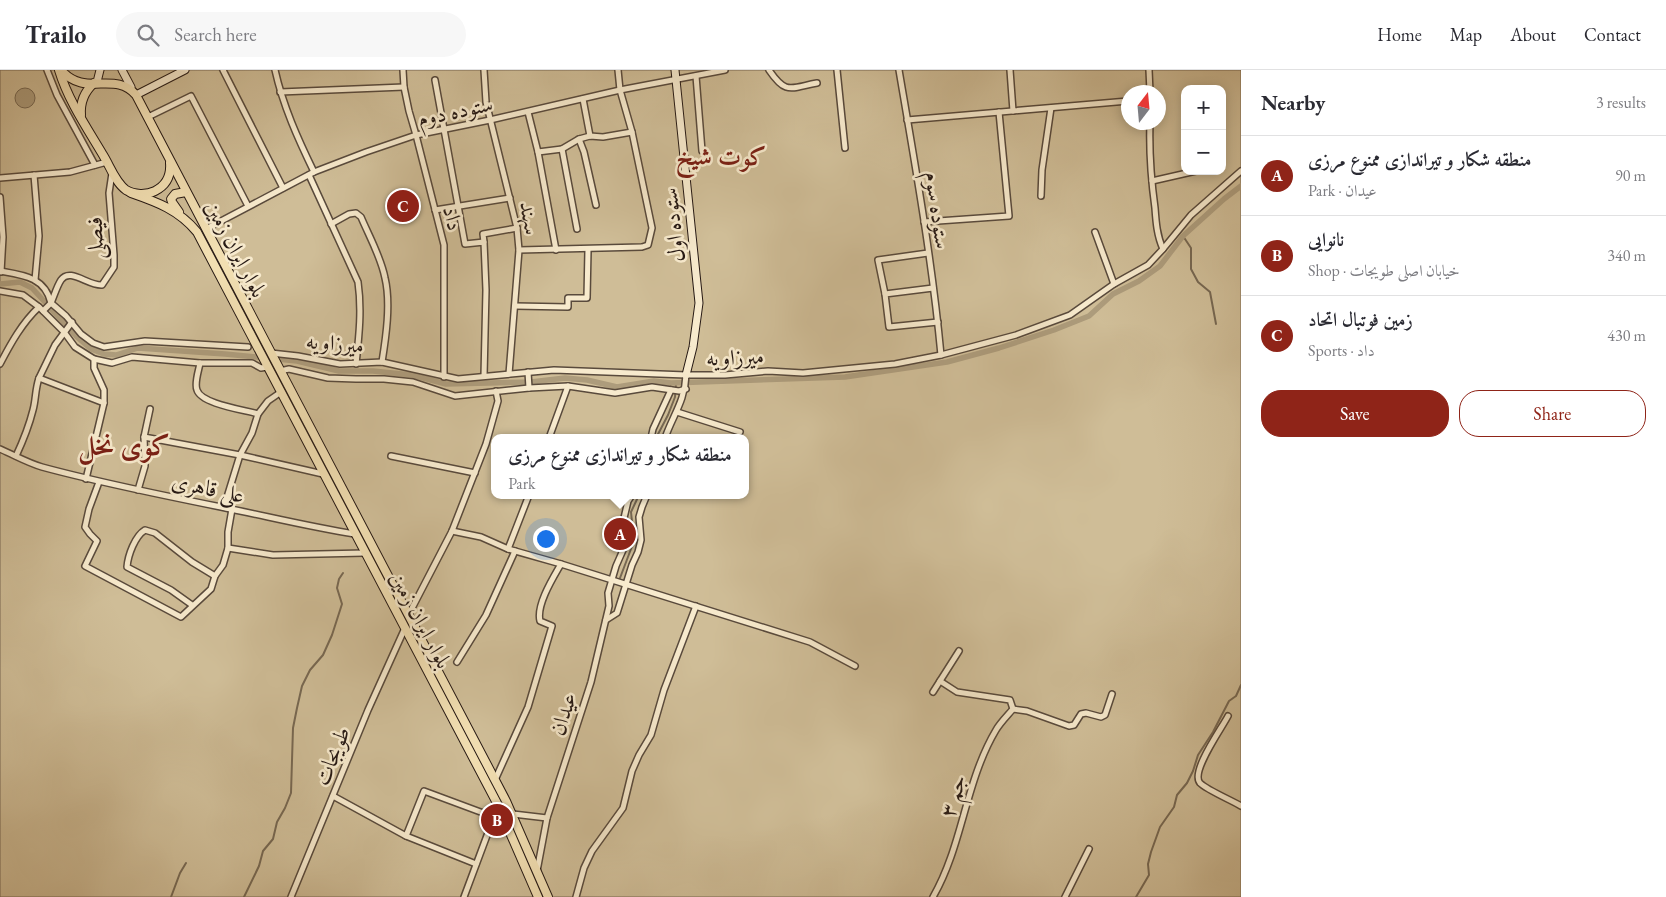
<!DOCTYPE html>
<html lang="en">
<head>
<meta charset="utf-8">
<style>
  body { margin:0; font-family:"EB Garamond",Amiri,serif; background:#f7f7f7; color:#2b2b33 }
  .controls { position:absolute; right:15px; top:15px; display:grid; overflow:hidden; border-radius:10px; box-shadow:0 2px 12px #0003 }
  .controls button { width:45px; height:45px; display:grid; place-items:center; padding:0; border:0; border-bottom:1px solid #e1e1e2; background:#fff; color:#2b2b33; font:25px sans-serif }
  .compass { position:absolute; left:1121px; top:15px; width:45px; height:45px; border-radius:50%; background:#fff; box-shadow:0 2px 12px #0003; rotate:16deg }
  .you { position:absolute; left:545px; top:468px; width:18px; height:18px; margin:-12px; border:4px solid #fff; border-radius:50%; background:#1a73e8; box-shadow:0 0 0 8px #1a73e833 }
  .badge { display:grid; place-items:center; width:32px; height:32px; border-radius:50%; background:#8f2418; color:#fff; font-size:16px; font-weight:700 }
  .pin { position:absolute; translate:-50% -50%; border:2px solid #fff; box-shadow:0 1px 5px #0006 }
  .popup { position:absolute; left:491px; top:364px; width:258px; height:65px; box-sizing:border-box; display:grid; place-content:center; border-radius:10px; background:#fff; filter:drop-shadow(0 1px 4px #0005); font-size:16px; white-space:nowrap; color:#7c7c81 }
  .popup b { font-size:19px; color:#2b2b33 }
  .popup::after { content:''; position:absolute; left:50%; top:100%; margin-left:-10px; border:10px solid transparent; border-top-color:#fff }
  .list { margin:0; padding:0; list-style:none }
  h2 { display:flex; justify-content:space-between; align-items:center; height:65px; margin:0; padding:0 20px; font-size:21px }
  h2 small { font-size:16px; font-weight:400; color:#7c7c81 }
  .list li { display:grid; grid-template-columns:32px 1fr auto; gap:15px; align-items:center; box-sizing:border-box; height:80px; padding:0 20px; border-top:1px solid #e1e1e2 }
  .list b { display:block; font-size:19px; white-space:nowrap }
  .list p { margin:0; font-size:16px; white-space:nowrap; color:#7c7c81 }
  .list em { font-size:16px; font-style:normal; color:#7c7c81 }
  .actions { display:flex; gap:10px; padding:15px 20px }
  .actions a { flex:1; padding:11px 0; border:1px solid #8f2418; border-radius:20px; text-align:center; font-size:18px; color:#8f2418 }
  .actions .main { background:#8f2418; color:#fff }
  .icon { flex:none; width:28px; height:28px; fill:none; stroke:currentColor; stroke-width:2; stroke-linecap:round; stroke-linejoin:round }
  .map { position:relative; flex:none; width:1241px; height:827px; overflow:hidden }
  header { display:flex; align-items:center; gap:30px; box-sizing:border-box; height:70px; padding:0 25px; background:#fff; border-bottom:1px solid #e1e1e2 }
  header strong { font-size:24px }
  nav { display:flex; gap:28px; margin-inline-start:auto; font-size:18px }
  .search { width:350px; height:45px; background:#f7f7f7; display:flex; align-items:center; gap:12px; box-sizing:border-box; padding:0 18px; border-radius:28px; color:#7c7c81; font-size:19px }
  main { display:flex }
  aside { flex:1; background:#fff }
  .map>svg:first-child { display:block }
  .green { fill:#cfbd97; stroke:#7a6b56; fill-rule:evenodd }
  .water { fill:#ad9c7c; stroke:#776852 }
  .lines { fill:none; stroke-linecap:round; stroke-linejoin:round }
  .stream { stroke:#776852; stroke-width:2 }
  .canal { stroke:#ad9c7c; stroke-width:5.5 }
  .street-casing { stroke:#594a3c; stroke-width:8 }
  .secondary-casing { stroke:#261914; stroke-width:9 }
  .primary-casing { stroke:#261914; stroke-width:10 }
  .street { stroke:#f7eacd; stroke-width:5 }
  .secondary { stroke:#f7eacd; stroke-width:7 }
  .primary { stroke:#f2dfb2; stroke-width:8 }
  .labels { text-anchor:middle; dominant-baseline:central; stroke-width:5; stroke-linejoin:round; paint-order:stroke }
  .street-label { font-size:22px; fill:#261914; stroke:#f7eacd }
  .quarter-label { font-size:25px; font-weight:bold; fill:#7a1f14; stroke:#f7eacd }
  .district-label { font-size:28px; font-weight:bold; fill:#7a1f14; stroke:#f7eacd }
</style>
</head>
<body>
<header>
<strong>Trailo</strong>
<div class="search"><svg class="icon" aria-label="search" viewBox="0 0 24 24"><circle cx="10" cy="10" r="6"/><path d="M15 15l6 6"/></svg>Search here</div>
<nav><a>Home</a><a>Map</a><a>About</a><a>Contact</a></nav>
</header>
<main>
<div class="map">
<svg width="1241" height="827" viewBox="0 0 1241 827">
  <rect width="100%" height="100%" fill="#f2dfb2"/>
  <filter id="stains"><feTurbulence type="fractalNoise" baseFrequency=".004" numOctaves="4"/><feColorMatrix values="0 0 0 0 .2 0 0 0 0 .09 0 0 0 0 .02 0 0 0 .5 -.17"/></filter>
  <radialGradient id="worn" r=".72"><stop offset=".6" stop-color="#630" stop-opacity="0"/><stop offset="1" stop-color="#630" stop-opacity=".3"/></radialGradient>
  <path class="green" d="M0,0H1241V827H0ZM1185,19H1222V101H1185ZM1128,22H1158V52H1128ZM495,368H745V425H495Z"/>
  <circle class="water" cx="25" cy="28" r="10"/>
  <g class="lines">
    <g class="stream">
      <path d="M1183,166L1191,178V199L1198,212L1210,222L1216,254"/>
      <path d="M656,368L668,345L675,327L676,313"/>
      <path d="M620,508L634,471L631,442L639,425"/>
      <path d="M171,827L180,803L186,793"/>
      <path d="M244,827L259,796L263,781L273,769L277,752L285,738L291,723L293,658L297,638L302,616L310,600L323,585L332,565L342,534L337,518L339,509L343,503"/>
      <path d="M1136,827L1149,805L1148,794L1151,782L1160,757L1174,737L1177,725L1187,713L1193,701L1198,685L1213,662L1229,631L1236,626L1241,615"/>
    </g>
    <path class="canal" d="M0,214L20,212L32,218L77,267L91,279L104,284L116,285L138,278L225,284L297,291L339,301H373L412,305L446,314L531,312L565,308L587,310L617,317L654,311L671,313L845,307L947,292L999,278L1054,260L1089,246L1113,224L1139,211L1160,196L1183,166L1224,129L1241,116"/>
    <g class="street-casing">
      <g id="street">
        <path d="M47,0L57,25L95,95"/>
        <path d="M223,0L283,118"/>
        <path d="M275,0C283,36 298,69 314,102"/>
        <path d="M403,0L404,17L409,41L416,65L444,175V307"/>
        <path d="M484,0L486,32L517,158L519,180L509,304"/>
        <path d="M769,0C786,25 790,18 817,13"/>
        <path d="M837,0L845,78"/>
        <path d="M899,0C915,94 932,189 941,285"/>
        <path d="M1010,0L1013,41"/>
        <path d="M1149,0L1150,22"/>
        <path d="M696,6L702,81"/>
        <path d="M435,10L465,174L484,172L486,220L484,306"/>
        <path d="M280,22L404,17"/>
        <path d="M583,29L590,66"/>
        <path d="M528,42L538,82L556,180"/>
        <path d="M148,47L191,26L248,136"/>
        <path d="M907,50L1128,31"/>
        <path d="M579,69L584,82L596,135"/>
        <path d="M562,79L577,159"/>
        <path d="M538,82L562,79L579,69L590,66L603,67L632,62"/>
        <path d="M34,105L39,166L35,210"/>
        <path d="M309,105L358,212C362,240 359,266 356,294"/>
        <path d="M0,108L70,102L107,92"/>
        <path d="M1152,111L1196,101"/>
        <path d="M1041,126L1042,100L1051,38"/>
        <path d="M0,127L3,167L1,202"/>
        <path d="M435,140L510,128"/>
        <path d="M924,152L1009,146L999,42"/>
        <path d="M331,154L349,144L356,143L361,147C369,166 381,187 385,208C391,233 386,267 382,292"/>
        <path d="M206,159L314,102L366,82L416,65L490,50L620,20L725,0"/>
        <path d="M1095,162L1114,214"/>
        <path d="M484,172L483,164L517,158"/>
        <path d="M1163,179L1191,145L1241,101"/>
        <path d="M519,180L642,177L648,175L652,158L632,62L620,20L618,0"/>
        <path d="M0,201C23,205 45,207 51,233C54,226 57,216 61,210C70,197 88,216 102,215L114,197V185L109,123L112,103"/>
        <path d="M933,218L885,224L889,257L938,252"/>
        <path d="M0,221L23,225L39,237"/>
        <path d="M885,224L878,190L928,183"/>
        <path d="M515,236L568,237V228H587L588,180"/>
        <path d="M43,241L51,233L66,246L81,264L93,273L104,277L145,271L248,277"/>
        <path d="M271,283L298,286L340,294L382,292L458,309L554,300L686,305H725L768,301L803,303L895,294L941,285L1016,265L1070,245L1114,214L1148,195L1163,179C1157,166 1156,152 1155,138C1151,109 1149,81 1150,52"/>
        <path d="M200,293C199,300 194,313 197,320C201,334 245,340 258,344"/>
        <path d="M0,294C11,273 22,253 39,237L64,262L75,277L94,289L112,293L132,287L200,293H252L261,298L267,297"/>
        <path d="M280,301L289,299L328,308L356,309H384L413,312L455,326L529,318L568,316L615,323L652,317L679,321L686,319"/>
        <path d="M528,302L529,318"/>
        <path d="M39,308L55,275L72,252"/>
        <path d="M150,339L144,367L240,385L323,404"/>
        <path d="M677,342L740,362"/>
        <path d="M549,368L568,316"/>
        <path d="M651,368L653,359L671,320"/>
        <path d="M665,368C673,345 685,331 686,305"/>
        <path d="M0,379C14,385 28,393 42,397C101,413 161,425 221,437C266,446 310,457 355,464"/>
        <path d="M16,386C23,371 29,356 33,340C36,329 35,320 39,308L104,333"/>
        <path d="M391,386L475,403"/>
        <path d="M86,409L104,333V320L94,298V289"/>
        <path d="M99,412L89,439L85,457L90,464L97,471L85,496L181,547L211,519L215,506L223,495L228,478V462L232,439"/>
        <path d="M138,420L145,396L144,367"/>
        <path d="M224,437L240,385L252,363L258,344L268,331L281,322"/>
        <path d="M452,461L481,467L508,479L561,494L810,572L855,596"/>
        <path d="M228,478L273,485L365,483"/>
        <path d="M508,479L529,425"/>
        <path d="M192,535L171,520L127,497C128,485 135,466 145,460L155,463L192,492L215,506"/>
        <path d="M409,544L452,461L486,374L498,331L496,321"/>
        <path d="M606,550L617,543L632,495L638,482L641,470L639,447L642,437L647,425"/>
        <path d="M457,592L486,545L515,481"/>
        <path d="M940,611L957,622L1010,630L1013,639L1027,641L1069,656L1074,655L1081,644L1086,643L1101,647L1105,645L1112,624"/>
        <path d="M933,622L959,581"/>
        <path d="M1228,646C1222,658 1190,702 1200,713C1207,720 1231,730 1241,736"/>
        <path d="M495,710L528,637L552,556L540,551C536,535 553,508 561,494"/>
        <path d="M333,726L406,766L476,794"/>
        <path d="M513,744L547,748L537,801"/>
        <path d="M547,748L591,612L609,536L608,523L616,496L627,471L628,463L624,448L628,431L632,425"/>
        <path d="M406,766L424,721L494,747"/>
        <path d="M291,827L368,640L405,558"/>
        <path d="M464,827L498,736"/>
        <path d="M576,827L584,798L592,781L623,738L632,701L639,685L651,665L664,620L696,536"/>
        <path d="M933,827C963,775 965,712 996,660C1000,653 1007,646 1013,639"/>
        <path d="M1065,827L1089,779"/>
      </g>
    </g>
    <g class="secondary-casing">
      <g id="secondary">
        <path d="M122,0L131,17"/>
        <path d="M675,0L699,233L693,277L686,305"/>
        <path d="M97,12L100,0"/>
        <path d="M136,25L185,0"/>
      </g>
    </g>
    <g class="primary-casing">
      <g id="primary">
        <path d="M59,0C68,30 87,58 103,85C110,96 115,112 126,120C134,125 147,125 155,121C167,115 171,105 170,93"/>
        <path d="M61,0C85,28 115,0 136,25L506,731L548,827"/>
        <path d="M81,45C80,32 84,22 94,13"/>
        <path d="M131,123C157,132 179,140 197,162L498,735L538,827"/>
        <path d="M179,142L172,132L171,129L175,124L186,122"/>
      </g>
    </g>
    <use href="#street" class="street"/>
    <use href="#secondary" class="secondary"/>
    <use href="#primary" class="primary"/>
  </g>
  <g class="labels">
    <g class="street-label">
      <text transform="translate(455 41) rotate(-12)">ستوده دوم</text>
      <text transform="translate(938 140) rotate(82)">ستوده سوم</text>
      <text transform="translate(453 148) rotate(76)">داد</text>
      <text transform="translate(530 148) rotate(80)">سهند</text>
      <text transform="translate(673 155) rotate(-96)">ستوده اول</text>
      <text transform="translate(95 168) rotate(-92)">فیصلی</text>
      <text transform="translate(236 179) rotate(62)">بلوار ایران زمین</text>
      <text transform="translate(335 273) rotate(5)">میرزاویه</text>
      <text transform="translate(735 287) rotate(-2)">میرزاویه</text>
      <text transform="translate(208 418) rotate(12)">علی قاهری</text>
      <text transform="translate(421 550) rotate(62)">بلوار ایران زمین</text>
      <text transform="translate(563 644) rotate(-72)">عیدان</text>
      <text transform="translate(332 686) rotate(-68)">طویجات</text>
      <text transform="translate(953 726) rotate(-73)">جم ۳</text>
    </g>
    <g class="quarter-label">
      <text x="721" y="86">کوت شیخ</text>
    </g>
    <g class="district-label">
      <text x="124" y="375">کوی نخل</text>
    </g>
  </g>
  <rect width="100%" height="100%" filter="url(#stains)"/>
  <rect width="100%" height="100%" fill="url(#worn)"/>
</svg>
<div class="controls">
<button>+</button>
<button>−</button>
</div>
<svg class="compass" viewBox="-18 -18 36 36"><path d="M0-13l5 13h-10z" fill="#e53935"/><path d="M0 13l5-13h-10z" fill="#7c7c81"/></svg>
<div class="you"></div>
<div class="pin badge" style="left:620px;top:464px">A</div>
<div class="popup"><b>منطقه شکار و تیراندازی ممنوع مرزی</b>Park</div>
<div class="pin badge" style="left:497px;top:750px">B</div>
<div class="pin badge" style="left:403px;top:136px">C</div>
</div>
<aside>
<h2>Nearby<small>3 results</small></h2>
<ul class="list">
<li><span class="badge">A</span><div><b>منطقه شکار و تیراندازی ممنوع مرزی</b><p>Park · عیدان</p></div><em>90 m</em></li>
<li><span class="badge">B</span><div><b>نانوایی</b><p>Shop · خیابان اصلی طویجات</p></div><em>340 m</em></li>
<li><span class="badge">C</span><div><b>زمین فوتبال اتحاد</b><p>Sports · داد</p></div><em>430 m</em></li>
</ul>
<div class="actions"><a class="main">Save</a><a>Share</a></div>
</aside>
</main>
</body>
</html>
